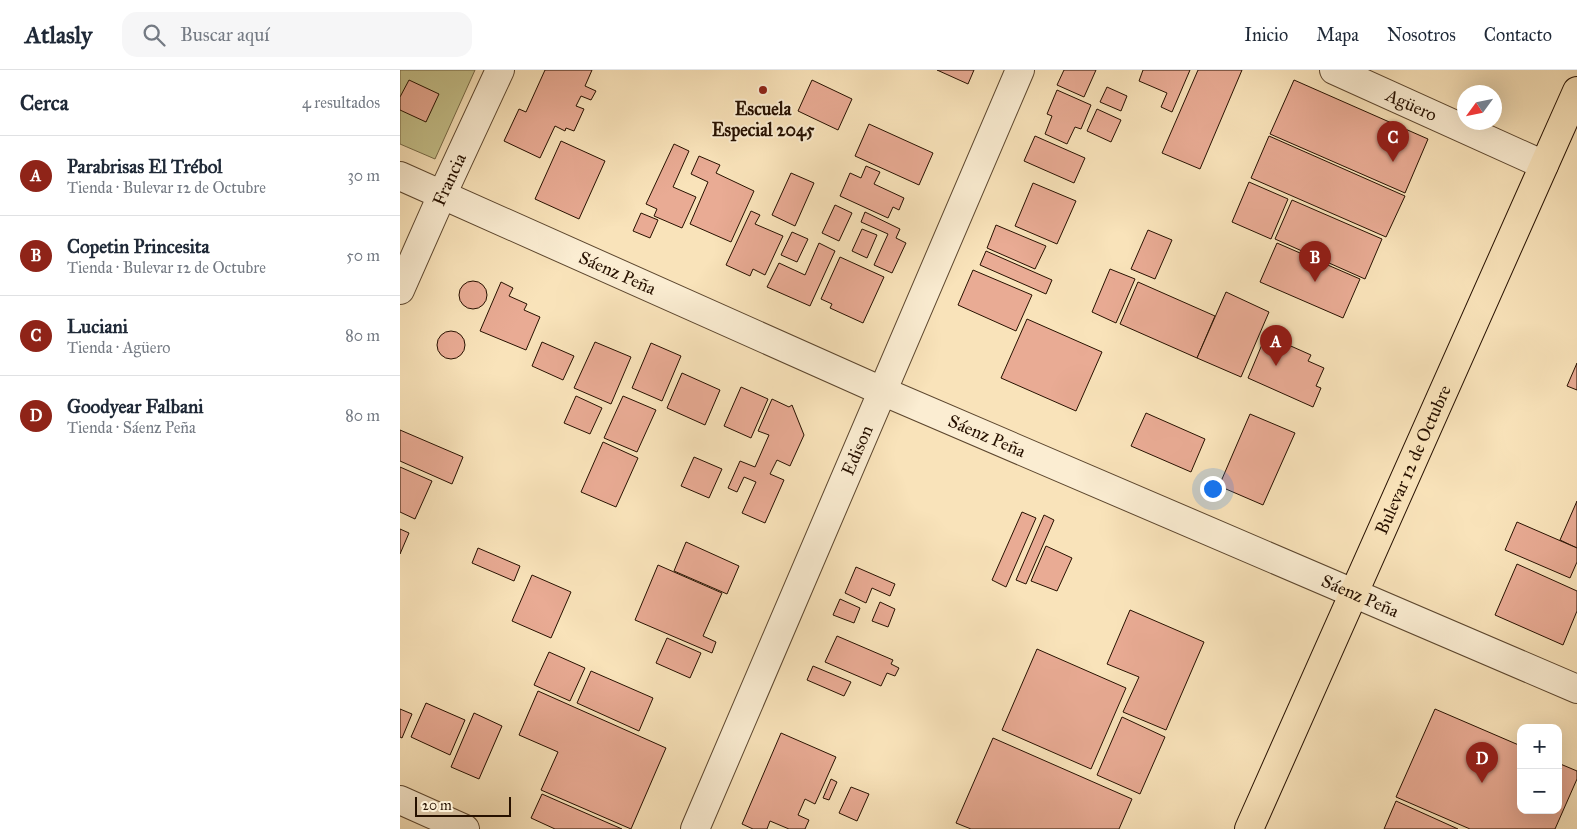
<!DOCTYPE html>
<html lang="es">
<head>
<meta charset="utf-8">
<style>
  body { margin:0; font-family:"IM FELL Great Primer",serif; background:#f6f6f7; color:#1f2937 }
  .controls { position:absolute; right:15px; bottom:15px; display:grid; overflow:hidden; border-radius:10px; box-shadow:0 5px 20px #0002 }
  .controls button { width:45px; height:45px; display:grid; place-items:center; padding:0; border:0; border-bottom:1px solid #e0e1e3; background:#fff; color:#1f2937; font:25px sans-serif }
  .compass { position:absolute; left:1057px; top:15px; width:45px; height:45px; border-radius:50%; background:#fff; box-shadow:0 5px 20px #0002; rotate:237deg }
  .scale { position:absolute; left:15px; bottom:12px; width:96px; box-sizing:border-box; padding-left:5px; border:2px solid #271100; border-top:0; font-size:14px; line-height:18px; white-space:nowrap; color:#271100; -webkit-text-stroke:4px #fbedd2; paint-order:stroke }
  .you { position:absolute; left:812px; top:418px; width:18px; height:18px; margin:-12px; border:4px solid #fff; border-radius:50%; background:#1a73e8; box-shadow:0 0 0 8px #1a73e833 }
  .badge { display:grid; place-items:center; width:32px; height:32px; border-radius:50%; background:#8f2418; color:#fff; font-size:16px; font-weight:700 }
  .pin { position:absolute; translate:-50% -41px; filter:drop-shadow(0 1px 2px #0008) }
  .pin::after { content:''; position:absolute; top:26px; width:18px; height:15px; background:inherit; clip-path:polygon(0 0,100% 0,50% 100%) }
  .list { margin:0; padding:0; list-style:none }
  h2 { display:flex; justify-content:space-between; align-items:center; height:65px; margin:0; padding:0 20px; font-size:21px }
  h2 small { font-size:16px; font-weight:400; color:#747a83 }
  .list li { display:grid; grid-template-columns:32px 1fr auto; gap:15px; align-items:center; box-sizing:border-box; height:80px; padding:0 20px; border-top:1px solid #e0e1e3 }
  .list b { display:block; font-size:19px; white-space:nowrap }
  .list p { margin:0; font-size:16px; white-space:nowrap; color:#747a83 }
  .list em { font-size:16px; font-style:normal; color:#747a83 }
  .icon { flex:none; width:28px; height:28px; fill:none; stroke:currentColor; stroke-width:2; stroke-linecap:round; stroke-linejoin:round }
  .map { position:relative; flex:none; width:1177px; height:759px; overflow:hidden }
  header { display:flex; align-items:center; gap:30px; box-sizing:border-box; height:70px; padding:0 25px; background:#fff; border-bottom:1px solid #e0e1e3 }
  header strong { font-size:24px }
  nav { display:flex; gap:28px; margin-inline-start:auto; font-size:18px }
  .search { width:350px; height:45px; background:#f6f6f7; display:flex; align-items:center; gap:12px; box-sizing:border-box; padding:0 18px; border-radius:15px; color:#747a83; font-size:19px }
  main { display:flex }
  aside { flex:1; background:#fff }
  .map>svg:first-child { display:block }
  .park { fill:#c5c18b; stroke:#766946 }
  .building { fill:#e9ab94; stroke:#271100 }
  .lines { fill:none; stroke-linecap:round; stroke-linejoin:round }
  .minor-casing { stroke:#5c462e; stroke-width:30 }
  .trunk-casing { stroke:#271100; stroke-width:30 }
  .minor { stroke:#fbedd2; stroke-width:28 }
  .trunk { stroke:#f9e3ba; stroke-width:28 }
  .poi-dot { fill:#8f2418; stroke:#fbedd2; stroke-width:2 }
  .labels { text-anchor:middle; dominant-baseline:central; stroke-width:4; stroke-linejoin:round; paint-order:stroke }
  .street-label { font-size:18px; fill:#271100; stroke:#fbedd2 }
  .poi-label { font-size:18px; font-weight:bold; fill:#271100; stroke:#fbedd2 }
</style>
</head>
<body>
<header>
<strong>Atlasly</strong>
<div class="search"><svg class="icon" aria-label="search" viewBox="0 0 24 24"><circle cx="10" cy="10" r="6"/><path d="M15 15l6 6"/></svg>Buscar aquí</div>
<nav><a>Inicio</a><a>Mapa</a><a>Nosotros</a><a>Contacto</a></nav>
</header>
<main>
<aside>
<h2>Cerca<small>4 resultados</small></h2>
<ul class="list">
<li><span class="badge">A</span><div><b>Parabrisas El Trébol</b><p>Tienda · Bulevar 12 de Octubre</p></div><em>30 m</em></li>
<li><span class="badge">B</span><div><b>Copetin Princesita</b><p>Tienda · Bulevar 12 de Octubre</p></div><em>50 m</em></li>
<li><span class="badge">C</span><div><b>Luciani</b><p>Tienda · Agüero</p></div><em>80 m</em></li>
<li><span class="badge">D</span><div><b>Goodyear Falbani</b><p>Tienda · Sáenz Peña</p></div><em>80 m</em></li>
</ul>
</aside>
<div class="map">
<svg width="1177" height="759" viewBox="0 0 1177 759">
  <rect width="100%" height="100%" fill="#f9e3ba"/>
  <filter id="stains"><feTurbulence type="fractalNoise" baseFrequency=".004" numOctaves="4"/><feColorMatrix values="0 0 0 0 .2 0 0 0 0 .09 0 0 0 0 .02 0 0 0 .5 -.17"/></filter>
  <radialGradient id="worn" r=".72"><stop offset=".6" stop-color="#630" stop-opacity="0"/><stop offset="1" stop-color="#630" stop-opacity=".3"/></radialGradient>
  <path class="park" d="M0,0H75L35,89L0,74Z"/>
  <g class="building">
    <path d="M145,0H192L185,16L196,21L191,30L181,26L176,36L184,39L174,61L166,58L165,61L155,56L140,88L104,71L119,39L126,42Z"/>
    <path d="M537,0H574L568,14Z"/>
    <path d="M664,0H696L684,27L657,15Z"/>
    <path d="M743,0H790L772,42L761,37L767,23L739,11Z"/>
    <path d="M798,0H842L800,99L762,83Z"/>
    <path d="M9,10L39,24L26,52L0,40V27Z"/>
    <path d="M412,10L452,29L438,60L398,41Z"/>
    <path d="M894,10L1028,69L1005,123L870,64Z"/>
    <path d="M707,17L727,26L721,41L700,32Z"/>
    <path d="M657,20L691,35L681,59L675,57L667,74L645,64L652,46L647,44Z"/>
    <path d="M697,39L721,50L711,72L687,61Z"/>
    <path d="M469,54L533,83L519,115L455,86Z"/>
    <path d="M635,66L685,88L674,113L624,91Z"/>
    <path d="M869,66L1005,126L986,167L851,108Z"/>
    <path d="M161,71L205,91L179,149L135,129Z"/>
    <path d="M274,74L289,81L273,117L296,127L282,158L254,146L257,139L246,134Z"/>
    <path d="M299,86L320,95L316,103L354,121L331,172L290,154L308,112L291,104Z"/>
    <path d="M466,96L480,102L474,114L504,128L499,140L493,137L488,148L440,126L450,103L461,108Z"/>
    <path d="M391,103L414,113L395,156L372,145Z"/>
    <path d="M849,112L888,129L871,169L832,152Z"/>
    <path d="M633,113L676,131L657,174L615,156Z"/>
    <path d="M892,130L982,169L965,209L875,169Z"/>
    <path d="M435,135L452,143L439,171L422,163Z"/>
    <path d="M351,141L360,145L355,154L383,166L365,205L353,199L350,206L326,195Z"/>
    <path d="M465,142L500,159L496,168L506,173L492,203L474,195L488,164L461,152Z"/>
    <path d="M241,143L258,150L250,168L233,161Z"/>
    <path d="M596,155L646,176L635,199L587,178Z"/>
    <path d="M462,159L477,165L467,188L452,181Z"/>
    <path d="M748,160L772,170L755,209L731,199Z"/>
    <path d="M392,162L408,169L397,192L381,185Z"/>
    <path d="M419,173L435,181L410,236L367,217L379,193L405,205Z"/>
    <path d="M877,173L960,209L943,248L860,212Z"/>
    <path d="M586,181L652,210L646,224L580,195Z"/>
    <path d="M440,187L484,207L463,253L430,238L432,234L421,229Z"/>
    <path d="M710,199L735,209L716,253L692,242Z"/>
    <path d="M573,200L632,225L616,261L558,235Z"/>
    <circle cx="73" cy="225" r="14"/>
    <path d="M101,212L113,218L109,226L127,234L124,240L140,247L126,280L80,261Z"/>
    <path d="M738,212L815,246L797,288L720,254Z"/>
    <path d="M826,222L869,242L841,307L797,288Z"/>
    <path d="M627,249L702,282L676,341L601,308Z"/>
    <circle cx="51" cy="275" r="14"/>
    <path d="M866,265L911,285L908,291L924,298L916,316L921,318L913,337L848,308Z"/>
    <path d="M142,272L174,286L163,310L132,296Z"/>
    <path d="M195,272L231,287L211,334L174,318Z"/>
    <path d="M251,273L281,286L262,331L232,318Z"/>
    <path d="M1177,293V320L1167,316Z"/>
    <path d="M282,303L320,320L305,355L267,338Z"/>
    <path d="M341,317L368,329L351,368L324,356Z"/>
    <path d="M176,326L202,338L190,364L164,353Z"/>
    <path d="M223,326L256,340L237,382L204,368Z"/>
    <path d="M372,329L389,337L392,335L404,365L390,396L377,390L370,404L384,410L365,453L342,443L356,412L344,407L337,422L328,418L340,391L355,397L369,365L358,361Z"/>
    <path d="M746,343L805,369L791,402L731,376Z"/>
    <path d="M850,344L895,363L863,435L819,416Z"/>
    <path d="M0,360L63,387L52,414L0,391Z"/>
    <path d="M203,372L238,388L216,437L181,422Z"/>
    <path d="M294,387L322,399L309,428L281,416Z"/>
    <path d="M0,397L32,411L15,449L0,442Z"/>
    <path d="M1177,431V478L1160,470Z"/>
    <path d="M622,442L636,448L606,517L592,510Z"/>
    <path d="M644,445L654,450L626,514L616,510Z"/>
    <path d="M1117,452L1177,478V492L1170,508L1105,480Z"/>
    <path d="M0,459L9,463L0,484Z"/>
    <path d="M286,472L339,496L327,524L274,501Z"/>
    <path d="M646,476L672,488L657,521L631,511Z"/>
    <path d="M78,478L120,496L114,511L72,493Z"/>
    <path d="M1117,494L1177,521V541L1163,575L1095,545Z"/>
    <path d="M258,495L322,523L303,566L316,572L312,583L235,550Z"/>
    <path d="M456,497L495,514L490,526L472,518L466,533L445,523Z"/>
    <path d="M132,505L171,522L151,568L112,551Z"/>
    <path d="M440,529L460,538L454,553L433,545Z"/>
    <path d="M480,532L495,539L488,557L472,551Z"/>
    <path d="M730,540L804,572L766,660L723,642L739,607L707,594Z"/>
    <path d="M437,566L493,590L491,594L499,598L495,606L487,603L481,616L425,592Z"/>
    <path d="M267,568L301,583L290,608L256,593Z"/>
    <path d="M637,579L726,618L691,699L602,660Z"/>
    <path d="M149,582L185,598L170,631L134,615Z"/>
    <path d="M413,596L451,612L444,626L407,610Z"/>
    <path d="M191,601L253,628L239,661L177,633Z"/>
    <path d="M138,621L266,678L231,759L141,720L158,682L119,665Z"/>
    <path d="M26,633L65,650L50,685L11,667Z"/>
    <path d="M0,639L12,644L2,668L0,667Z"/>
    <path d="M1035,639L1121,676V740H1158V693L1177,701V709L1155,759H1070L996,727Z"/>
    <path d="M74,643L102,656L79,709L51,697Z"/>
    <path d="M722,647L765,667L740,724L697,705Z"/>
    <path d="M381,663L436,687L415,734L405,729L398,745L409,750L405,759H389L370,751L367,759H353L342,754Z"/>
    <path d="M593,668L732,729L719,759H571L556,753Z"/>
    <path d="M431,709L437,712L429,730L423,728Z"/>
    <path d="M451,717L469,724L457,751L439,743Z"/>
    <path d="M142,724L222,759H155L131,748Z"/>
    <path d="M996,731L1058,759H984Z"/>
  </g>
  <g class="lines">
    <g class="minor-casing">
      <g id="minor">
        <path id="s1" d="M934,0L1144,95"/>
        <path id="s2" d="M0,106L482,321L1177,619"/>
        <path id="s3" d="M0,220L42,125L100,0"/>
        <path d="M0,730L65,759"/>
        <path id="s4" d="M295,759L620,0"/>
      </g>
    </g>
    <g class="trunk-casing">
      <g id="trunk">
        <path id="s5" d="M849,759L1177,21"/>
      </g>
    </g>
    <use href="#minor" class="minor"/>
    <use href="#trunk" class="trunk"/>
  </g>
  <circle class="poi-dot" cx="363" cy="20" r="5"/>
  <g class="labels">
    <g class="street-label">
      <text stroke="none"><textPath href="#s1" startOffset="85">Agüero</textPath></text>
      <text stroke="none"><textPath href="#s3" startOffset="121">Francia</textPath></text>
      <text stroke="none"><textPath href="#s2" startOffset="238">Sáenz Peña</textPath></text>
      <text stroke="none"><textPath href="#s2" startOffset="642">Sáenz Peña</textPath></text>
      <text stroke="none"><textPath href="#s4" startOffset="412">Edison</textPath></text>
      <text stroke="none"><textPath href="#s5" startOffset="404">Bulevar 12 de Octubre</textPath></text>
      <text stroke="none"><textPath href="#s2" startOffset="1048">Sáenz Peña</textPath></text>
    </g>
    <g class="poi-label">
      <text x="363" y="39">Escuela<tspan x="363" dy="21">Especial 2045</tspan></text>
    </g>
  </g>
  <rect width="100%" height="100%" filter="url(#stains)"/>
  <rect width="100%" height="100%" fill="url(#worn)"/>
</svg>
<div class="controls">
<button>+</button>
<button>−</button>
</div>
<svg class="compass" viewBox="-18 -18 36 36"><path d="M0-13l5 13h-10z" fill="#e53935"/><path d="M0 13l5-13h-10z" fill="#747a83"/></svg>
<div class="scale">20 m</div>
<div class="you"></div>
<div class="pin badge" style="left:876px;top:296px">A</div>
<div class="pin badge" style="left:915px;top:212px">B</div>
<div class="pin badge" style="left:993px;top:92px">C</div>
<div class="pin badge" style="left:1082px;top:713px">D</div>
</div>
</main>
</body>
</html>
